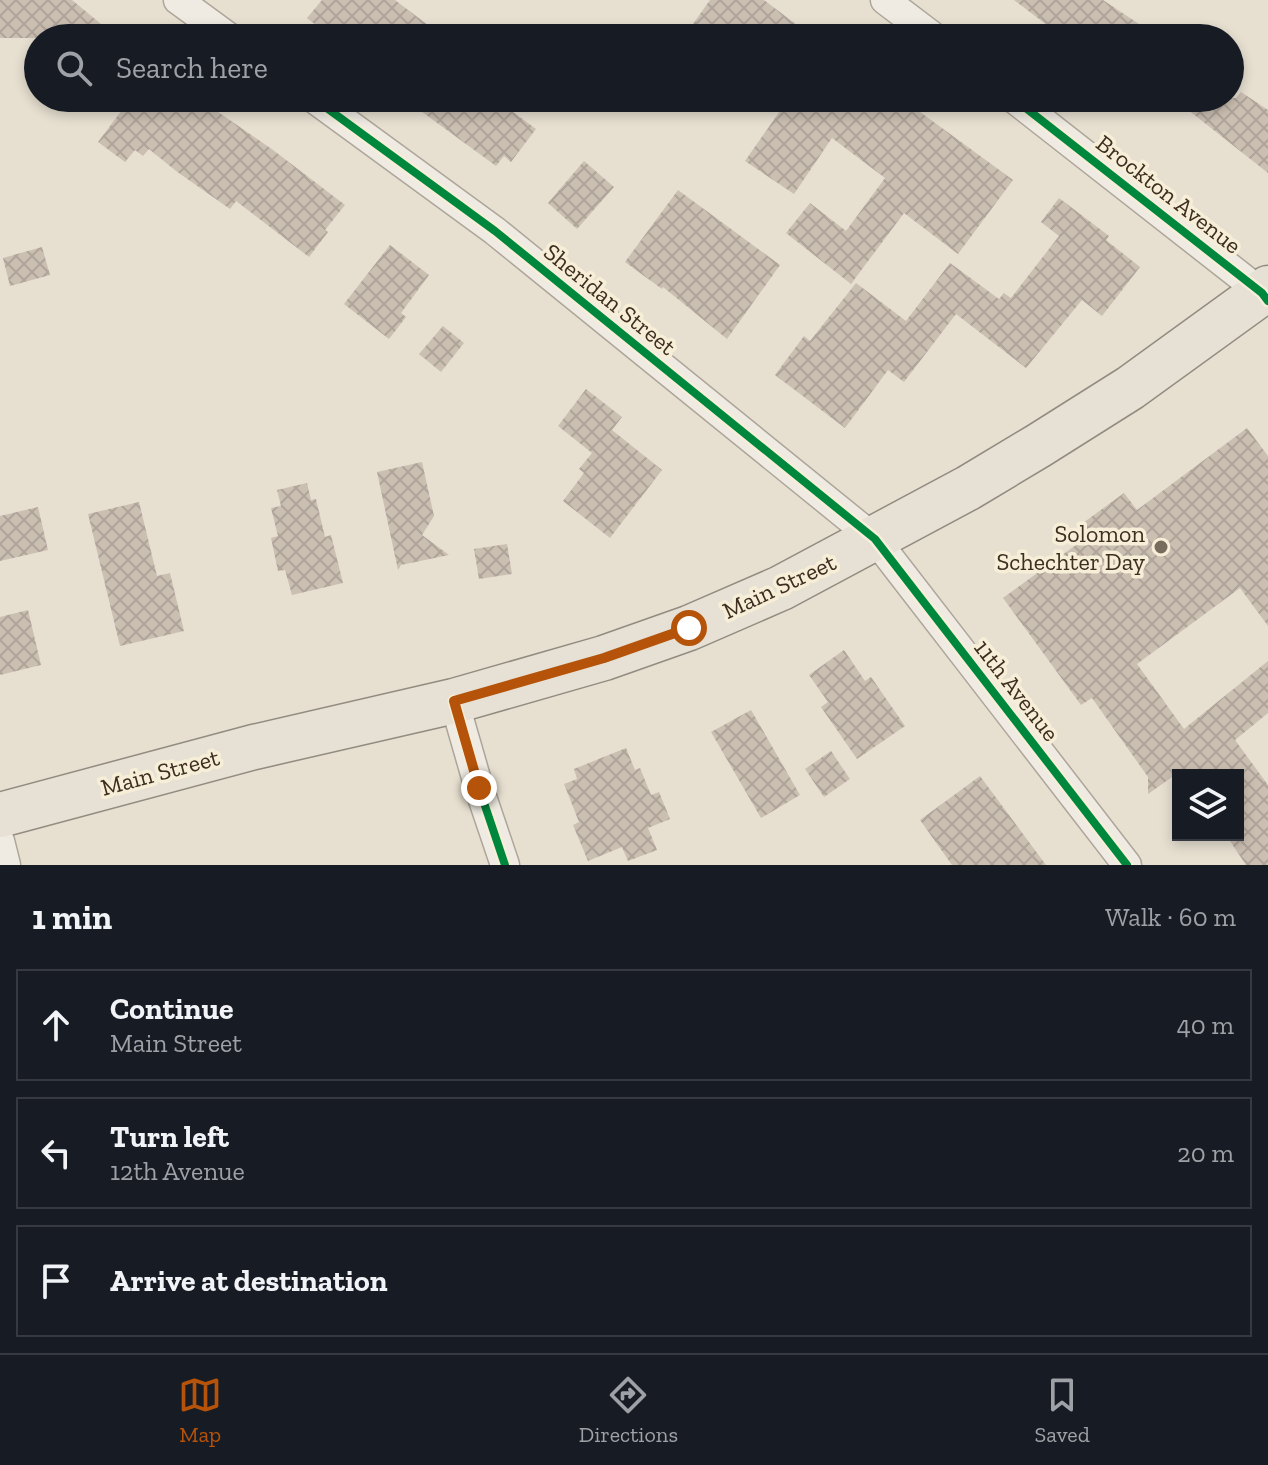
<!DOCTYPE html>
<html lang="en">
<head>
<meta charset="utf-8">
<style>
  body { margin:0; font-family:"Zilla Slab",serif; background:#20242c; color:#f1f3f6 }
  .controls { position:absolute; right:24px; bottom:24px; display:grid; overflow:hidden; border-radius:0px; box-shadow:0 4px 12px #0003 }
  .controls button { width:72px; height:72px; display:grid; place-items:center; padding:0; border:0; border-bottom:2px solid #363941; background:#171b24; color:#f1f3f6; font:40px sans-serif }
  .stop { position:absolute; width:24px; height:24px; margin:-18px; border:6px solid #b45309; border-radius:50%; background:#fff }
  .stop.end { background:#b45309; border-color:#fff; box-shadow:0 2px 8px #0008 }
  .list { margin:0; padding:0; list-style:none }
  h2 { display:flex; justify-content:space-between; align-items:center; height:104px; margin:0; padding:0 32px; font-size:34px }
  h2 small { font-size:26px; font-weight:400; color:#9ea1a6 }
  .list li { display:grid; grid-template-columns:52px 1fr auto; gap:24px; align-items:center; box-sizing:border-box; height:112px; margin:0 16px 16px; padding:0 16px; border:2px solid #363941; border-radius:0px }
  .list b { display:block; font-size:30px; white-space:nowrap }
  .list p { margin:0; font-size:26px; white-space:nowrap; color:#9ea1a6 }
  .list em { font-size:26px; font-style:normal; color:#9ea1a6 }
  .icon { flex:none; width:44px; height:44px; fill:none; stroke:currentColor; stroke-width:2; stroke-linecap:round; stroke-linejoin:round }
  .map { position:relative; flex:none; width:1268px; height:865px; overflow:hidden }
  .search { position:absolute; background:#171b24; box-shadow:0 4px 12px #0003; left:24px; right:24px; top:24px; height:88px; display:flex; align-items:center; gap:20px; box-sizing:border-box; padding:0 28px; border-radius:44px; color:#9ea1a6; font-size:30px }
  .sheet { height:488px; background:#171b24 }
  nav { display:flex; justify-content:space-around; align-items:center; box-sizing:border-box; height:112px; border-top:2px solid #363941; background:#171b24; font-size:22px; color:#9ea1a6 }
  nav a { display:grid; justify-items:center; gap:4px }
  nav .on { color:#b45309 }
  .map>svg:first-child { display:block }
  .building { fill:url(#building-cross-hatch) }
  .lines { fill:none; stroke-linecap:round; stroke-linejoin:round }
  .minor-casing { stroke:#ada599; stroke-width:31 }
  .primary-casing { stroke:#928b80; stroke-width:47 }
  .minor { stroke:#efebe3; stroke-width:28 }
  .primary { stroke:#e6e1d4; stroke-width:44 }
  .cycleway-casing { stroke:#f7eed8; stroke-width:13 }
  .cycleway { stroke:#00873e; stroke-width:8 }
  .route { stroke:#b45309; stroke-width:10 }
  .poi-dot { fill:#786c5e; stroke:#f7eed8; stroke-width:3 }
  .labels { text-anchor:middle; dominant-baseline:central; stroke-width:7; stroke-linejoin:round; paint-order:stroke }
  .street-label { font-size:24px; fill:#3d2e20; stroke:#f7eed8 }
  .poi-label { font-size:24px; fill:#3d2e20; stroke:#f7eed8; text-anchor:end }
</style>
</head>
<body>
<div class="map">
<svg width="1268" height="865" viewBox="0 0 1268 865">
  <defs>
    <pattern id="building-cross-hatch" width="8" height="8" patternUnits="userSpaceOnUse" patternTransform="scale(2)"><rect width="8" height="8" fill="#cbbfb2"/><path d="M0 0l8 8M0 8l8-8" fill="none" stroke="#afa499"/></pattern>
  </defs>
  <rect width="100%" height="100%" fill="#e7e0d1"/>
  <g class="building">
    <path d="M0,0H72L118,38H0Z"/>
    <path d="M322,0H395L445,38H332L307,18Z"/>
    <path d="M710,0H764L814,38H683Z"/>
    <path d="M1014,0H1103L1160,38H1064Z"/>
    <path d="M1241,92L1268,110V173L1173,98H1236Z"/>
    <path d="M131,98H198L273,150L345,205L325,230L328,232L309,257L236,201L230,209L176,171L149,149L143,156L135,150L125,162L98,142Z"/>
    <path d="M403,98H494L536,129L511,162L504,156L496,166Z"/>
    <path d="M789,98H901L1013,180L958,254L904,213L851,284L786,233L810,203L846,231L885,178L832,138L794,194L745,161Z"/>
    <path d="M584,161L614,187L577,229L548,203Z"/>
    <path d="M678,190L780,265L727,339L663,287L662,289L625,262Z"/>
    <path d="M1059,198L1109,236L1106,240L1140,267L1102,316L1082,300L1026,368L956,314L904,382L888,370L845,428L775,375L804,336L810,341L856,283L906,321L950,263L999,299L1004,293L1011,298L1059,236L1041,222Z"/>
    <path d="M390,245L429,275L401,313L406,317L389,339L344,304Z"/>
    <path d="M42,247L50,275L10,286L3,258Z"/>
    <path d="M443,326L464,343L441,372L419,354Z"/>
    <path d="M586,389L622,417L612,430L662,470L610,538L563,501L584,473L579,469L592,453L558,426Z"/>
    <path d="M1247,428L1268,456V626L1240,588L1137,664L1184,729L1268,661V713L1235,740L1268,785V865H1246L1226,835H1238V775H1175L1148,794V777L1092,698L1081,705L1003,598L1080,542L1072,531L1124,493L1137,510Z"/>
    <path d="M422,462L434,516L422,535L449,555L401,565L398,570L377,472Z"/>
    <path d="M307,483L311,500L316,499L325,537L331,535L343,583L292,595L285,570L278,571L271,538L278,536L271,508L281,506L277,490Z"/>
    <path d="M139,502L157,576L170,573L184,631L120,646L88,514Z"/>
    <path d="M38,507L48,550L0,561V516Z"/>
    <path d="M507,544L512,574L479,579L474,549Z"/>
    <path d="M28,610L41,665L0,675V617Z"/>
    <path d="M844,650L865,681L871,677L905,726L857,759L821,707L828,702L809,675Z"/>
    <path d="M751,710L800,795L761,818L711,732Z"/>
    <path d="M626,748L635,770L640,768L651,795L659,792L670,819L648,828L657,850L628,861L622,847L588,861L573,825L579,822L564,784L577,779L574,769Z"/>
    <path d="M831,751L850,779L824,797L805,769Z"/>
    <path d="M980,776L1046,865H952L920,820Z"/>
  </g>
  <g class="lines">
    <g class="minor-casing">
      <g id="minor">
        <path d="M178,0L230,38"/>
        <path d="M885,0L935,38"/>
        <path d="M313,98L495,231L875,539L1127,865"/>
        <path d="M1013,98L1262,293L1268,301"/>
        <path d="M454,701L479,788L505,865"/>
        <path d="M0,841L6,865"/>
      </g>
    </g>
    <g class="primary-casing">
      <path id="primary" d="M0,815L254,747L454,701L604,658L689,628L781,588L968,488L1038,446L1130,388L1268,288"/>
    </g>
    <use href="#minor" class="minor"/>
    <use href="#primary" class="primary"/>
    <g class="cycleway-casing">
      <g id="cycleway">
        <path d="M313,98L495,231L875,539L1127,865"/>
        <path d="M1013,98L1262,293L1268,301"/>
        <path d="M454,701L479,788L505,865"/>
      </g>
    </g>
    <use href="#cycleway" class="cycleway"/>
  </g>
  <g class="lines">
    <path class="route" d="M479,788L454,701L604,658L689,628"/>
  </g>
  <circle class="poi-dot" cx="1161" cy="547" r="8"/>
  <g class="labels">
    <g class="street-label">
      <text transform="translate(1169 194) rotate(38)">Brockton Avenue</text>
      <text transform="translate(610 299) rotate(39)">Sheridan Street</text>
      <text transform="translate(779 586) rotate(-25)">Main Street</text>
      <text transform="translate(1017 690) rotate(52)">11th Avenue</text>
      <text transform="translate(160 772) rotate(-15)">Main Street</text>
    </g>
    <g class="poi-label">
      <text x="1145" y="533">Solomon<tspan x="1145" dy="28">Schechter Day</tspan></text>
    </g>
  </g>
</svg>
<div class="controls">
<button><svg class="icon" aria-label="layers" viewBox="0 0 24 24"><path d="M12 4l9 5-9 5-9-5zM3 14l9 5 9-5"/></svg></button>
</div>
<div class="stop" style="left:689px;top:628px"></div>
<div class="stop end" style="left:479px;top:788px"></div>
<div class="search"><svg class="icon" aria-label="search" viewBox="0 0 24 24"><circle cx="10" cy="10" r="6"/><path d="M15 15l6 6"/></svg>Search here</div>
</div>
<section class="sheet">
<h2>1 min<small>Walk · 60 m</small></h2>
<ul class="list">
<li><svg class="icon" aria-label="ahead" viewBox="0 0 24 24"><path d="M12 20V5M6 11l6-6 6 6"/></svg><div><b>Continue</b><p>Main Street</p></div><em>40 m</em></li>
<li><svg class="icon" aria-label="left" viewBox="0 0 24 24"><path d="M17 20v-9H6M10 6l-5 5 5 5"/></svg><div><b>Turn left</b><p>12th Avenue</p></div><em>20 m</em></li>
<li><svg class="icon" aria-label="arrive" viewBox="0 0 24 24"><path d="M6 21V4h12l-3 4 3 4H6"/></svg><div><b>Arrive at destination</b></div></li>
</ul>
</section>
<nav>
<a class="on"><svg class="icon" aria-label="map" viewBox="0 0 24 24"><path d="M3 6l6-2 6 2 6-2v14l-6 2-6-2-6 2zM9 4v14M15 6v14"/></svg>Map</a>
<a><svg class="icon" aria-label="directions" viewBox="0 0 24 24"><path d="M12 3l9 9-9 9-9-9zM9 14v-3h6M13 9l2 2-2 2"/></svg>Directions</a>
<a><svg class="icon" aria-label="saved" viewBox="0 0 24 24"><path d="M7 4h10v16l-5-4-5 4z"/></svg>Saved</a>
</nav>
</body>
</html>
